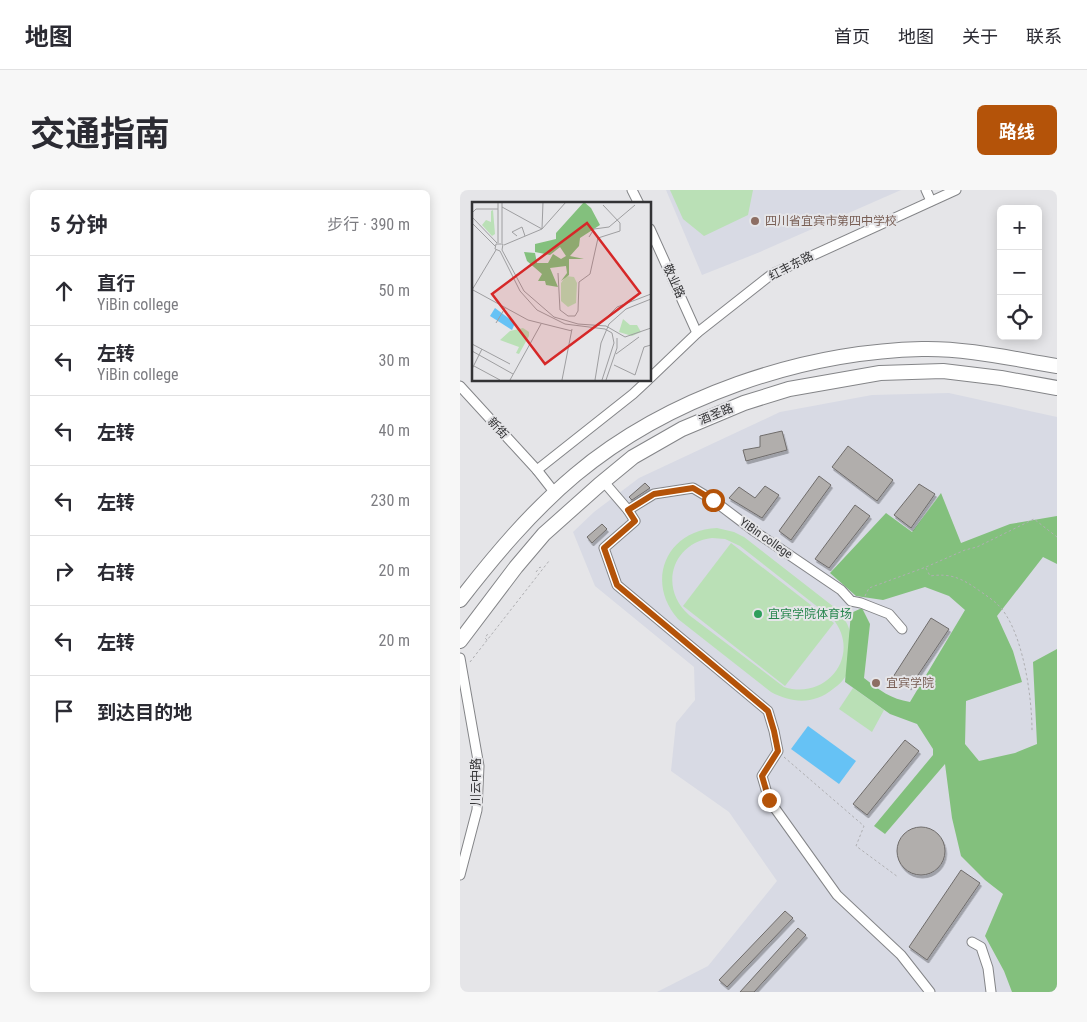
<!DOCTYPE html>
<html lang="zh">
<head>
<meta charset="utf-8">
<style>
  body { margin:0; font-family:"Roboto Condensed","Noto Sans SC",sans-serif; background:#f7f7f7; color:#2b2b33 }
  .controls { position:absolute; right:15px; top:15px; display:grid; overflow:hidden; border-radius:8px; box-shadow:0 2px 12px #0003 }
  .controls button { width:45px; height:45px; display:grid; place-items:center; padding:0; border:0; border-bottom:1px solid #e1e1e2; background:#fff; color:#2b2b33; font:25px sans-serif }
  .stop { position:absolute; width:15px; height:15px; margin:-11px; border:4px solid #b45309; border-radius:50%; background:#fff }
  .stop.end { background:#b45309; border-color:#fff; box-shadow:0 1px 5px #0008 }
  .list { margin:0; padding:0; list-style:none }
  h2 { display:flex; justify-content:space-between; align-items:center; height:65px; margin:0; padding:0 20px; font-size:21px }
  h2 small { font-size:16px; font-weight:400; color:#7c7c81 }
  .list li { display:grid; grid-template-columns:32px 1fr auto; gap:15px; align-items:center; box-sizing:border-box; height:70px; padding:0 20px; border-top:1px solid #e1e1e2 }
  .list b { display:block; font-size:19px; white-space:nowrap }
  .list p { margin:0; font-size:16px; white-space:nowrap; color:#7c7c81 }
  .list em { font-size:16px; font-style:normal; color:#7c7c81 }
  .icon { flex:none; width:28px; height:28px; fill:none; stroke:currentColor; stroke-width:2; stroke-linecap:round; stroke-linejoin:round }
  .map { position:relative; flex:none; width:597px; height:802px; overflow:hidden; border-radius:8px }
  header { display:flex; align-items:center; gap:30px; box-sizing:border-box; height:70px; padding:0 25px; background:#fff; border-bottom:1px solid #e1e1e2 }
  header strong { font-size:24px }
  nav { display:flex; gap:28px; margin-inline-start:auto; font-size:18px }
  .intro { display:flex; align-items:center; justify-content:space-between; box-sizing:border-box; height:120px; padding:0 30px }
  h1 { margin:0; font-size:35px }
  .button { padding:12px 22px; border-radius:8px; background:#b45309; color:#fff; font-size:18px; font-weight:700 }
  main { display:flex; gap:30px; padding:0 30px }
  aside { flex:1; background:#fff; border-radius:8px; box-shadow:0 2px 12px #0003 }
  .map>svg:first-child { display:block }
  .built { fill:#d8dae4 }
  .green { fill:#bae0b6; fill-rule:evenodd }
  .forest { fill:#83c07d }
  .water { fill:#66c2f5 }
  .building { fill:#b1aeac; stroke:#6f6c6b; filter:url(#shadow) }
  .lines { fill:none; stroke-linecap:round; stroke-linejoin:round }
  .minor-casing { stroke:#848588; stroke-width:11 }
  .highway-casing { stroke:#848588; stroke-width:16 }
  .path { stroke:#afafb2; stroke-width:1; stroke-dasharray:2.5 2.5; stroke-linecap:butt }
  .minor { stroke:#fff; stroke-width:9 }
  .highway { stroke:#fff; stroke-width:14 }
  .route { stroke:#b45309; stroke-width:6 }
  .education-dot { fill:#8d6e63; stroke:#e5e5e8; stroke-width:2 }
  .leisure-dot { fill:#2e9e5b; stroke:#e5e5e8; stroke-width:2 }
  .labels { text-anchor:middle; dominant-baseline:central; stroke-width:4; stroke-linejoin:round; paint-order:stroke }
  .education-label { font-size:12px; fill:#785e54; stroke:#e5e5e8; text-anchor:start }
  .street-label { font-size:12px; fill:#333335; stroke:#e5e5e8 }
  .leisure-label { font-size:12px; fill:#27864d; stroke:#e5e5e8; text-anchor:start }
  .inset-road { fill:none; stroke:#9e9ea0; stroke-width:1 }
  .view { fill:#d62828; fill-opacity:0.15; stroke:#d62828; stroke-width:2.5 }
  .inset-edge { fill:none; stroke:#333335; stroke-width:2.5 }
</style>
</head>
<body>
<header>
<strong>地图</strong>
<nav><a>首页</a><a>地图</a><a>关于</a><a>联系</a></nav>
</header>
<div class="intro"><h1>交通指南</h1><a class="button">路线</a></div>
<main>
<aside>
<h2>5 分钟<small>步行 · 390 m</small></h2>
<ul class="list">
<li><svg class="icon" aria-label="ahead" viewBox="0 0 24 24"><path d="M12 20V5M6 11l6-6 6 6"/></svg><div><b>直行</b><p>YiBin college</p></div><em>50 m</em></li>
<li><svg class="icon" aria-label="left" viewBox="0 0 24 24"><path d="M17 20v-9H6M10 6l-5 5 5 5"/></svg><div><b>左转</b><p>YiBin college</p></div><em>30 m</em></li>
<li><svg class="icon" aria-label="left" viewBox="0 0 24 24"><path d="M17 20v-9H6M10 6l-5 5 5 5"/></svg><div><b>左转</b></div><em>40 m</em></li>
<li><svg class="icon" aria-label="left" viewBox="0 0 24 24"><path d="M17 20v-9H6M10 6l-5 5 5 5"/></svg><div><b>左转</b></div><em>230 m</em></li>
<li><svg class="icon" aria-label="right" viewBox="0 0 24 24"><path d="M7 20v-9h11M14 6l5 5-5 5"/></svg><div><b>右转</b></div><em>20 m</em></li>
<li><svg class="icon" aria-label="left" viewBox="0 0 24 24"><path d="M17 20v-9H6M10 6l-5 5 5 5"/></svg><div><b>左转</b></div><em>20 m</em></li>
<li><svg class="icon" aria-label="arrive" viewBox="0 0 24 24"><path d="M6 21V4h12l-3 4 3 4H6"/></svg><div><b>到达目的地</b></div></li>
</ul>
</aside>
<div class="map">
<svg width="597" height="802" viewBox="0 0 597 802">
  <defs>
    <filter id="shadow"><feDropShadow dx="1.5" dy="3" stdDeviation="0" flood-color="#0004"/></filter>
  </defs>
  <rect width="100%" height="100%" fill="#e5e5e8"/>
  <g class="built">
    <path d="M206,0H441L300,62L242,85Z"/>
    <path d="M489,203L597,227V802H197L248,776L317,691L269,622L211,581L216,533L235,510L234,477L135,396L113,342L134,322L179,288L320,222L412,205Z"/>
  </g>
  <g class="green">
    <path d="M210,0H293L288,25L244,46L223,29Z"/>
    <path d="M257,338L274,342L284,347L374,417C391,434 392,442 390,466C389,470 389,477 388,481C386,488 379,495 373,499C354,515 331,513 311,502L218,429C185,392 206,340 257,338ZM252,348L265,349L280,356L373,429C402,465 367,511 324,497L229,425C199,399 211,353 252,348Z"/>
    <path d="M271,353L374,433L325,496L223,416Z"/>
    <path d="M393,498L424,520L412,542L379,519Z"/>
  </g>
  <path class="forest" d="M481,303L501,353L550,334L597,326V374L583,367L537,426L553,461L562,492L506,511L505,554L519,571L555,563L577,554L573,472L597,459V802H552L544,781L525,746L543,704L525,690L501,666L492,628L485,574L425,644L414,636L473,565V559L457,534L430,524L385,492L391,423L402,418L410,434L404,488C419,500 431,509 450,512L505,420L489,406L465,397L423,410L396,406L370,383L426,323L452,342Z"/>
  <path class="water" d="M348,536L396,571L379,594L331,559Z"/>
  <g class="building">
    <path d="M322,241L327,260L286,271L283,260L300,257V246Z"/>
    <path d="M388,256L433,290L417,311L372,277Z"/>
    <path d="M359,286L371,295L331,350L319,341Z"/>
    <path d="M185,293L190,298L172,310L169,307Z"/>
    <path d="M459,294L475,304L451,338L434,325Z"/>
    <path d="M305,296L319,305L302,328L269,308L279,297L295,308Z"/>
    <path d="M395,315L410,326L369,378L355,369Z"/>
    <path d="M142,334L147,339L132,353L127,347Z"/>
    <path d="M471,428L489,439L450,497L433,487Z"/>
    <path d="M445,550L459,561L407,625L393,614Z"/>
    <circle cx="461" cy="661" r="24"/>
    <path d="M501,680L520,693L467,770L449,757Z"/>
    <path d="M325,721L333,728L267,797L259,790Z"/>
    <path d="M338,738L346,745L294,802H280Z"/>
  </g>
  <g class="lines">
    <g class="minor-casing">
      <g id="minor">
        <path d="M172,0L179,14"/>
        <path d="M466,0L471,11"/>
        <path d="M190,39L237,143"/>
        <path d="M190,188L237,143L312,84L496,0"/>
        <path d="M0,196L77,280L95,303"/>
        <path d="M77,280L173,204L188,190"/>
        <path d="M144,292L168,320L194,304L233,298L253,310L294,341L381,400L391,411L401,413L429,424L442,439"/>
        <path d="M168,320L175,331L144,358L157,395L308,521L314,541L318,561L302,586L309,610L377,705L441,765L470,802"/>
        <path d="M0,468L19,576L17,620L0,685"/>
        <path d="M512,752L521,757L528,778L531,802"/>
      </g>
    </g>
    <g class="highway-casing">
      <g id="highway">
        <path d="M0,410C35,365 71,322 115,285C208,207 341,162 462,159C507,158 553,169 597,176"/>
        <path d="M0,451L56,377L84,344L139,295L173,267L222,239L284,213L329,199L420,183L483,181L541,188L597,198"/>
      </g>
    </g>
    <g class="path">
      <path d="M466,378L470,386C490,383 501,388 517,399C528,407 539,413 546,425C564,453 572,508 572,541"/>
      <path d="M76,382L80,377L83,379"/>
      <path d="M405,406L409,398L466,377L505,360L517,357L574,329L597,347"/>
      <path d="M27,450L25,448L29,442"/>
      <path d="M10,472L89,371"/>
      <path d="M324,567L404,636L396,656L438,687"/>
    </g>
    <use href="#minor" class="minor"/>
    <use href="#highway" class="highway"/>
  </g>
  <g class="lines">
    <path class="route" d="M253,310L233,298L194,304L168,320L175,331L144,358L157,395L308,521L314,541L318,561L302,586L309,610"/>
  </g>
  <g class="education-dot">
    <circle cx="295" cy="31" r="5"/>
    <circle cx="416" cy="493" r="5"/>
  </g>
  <circle class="leisure-dot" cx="298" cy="424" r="5"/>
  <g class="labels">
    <g class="education-label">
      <text x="305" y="31">四川省宜宾市第四中学校</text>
      <text x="426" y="493">宜宾学院</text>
    </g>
    <g class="street-label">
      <text transform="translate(331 76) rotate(-27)">红丰东路</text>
      <text transform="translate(214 91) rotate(66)">敬业路</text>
      <text transform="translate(256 224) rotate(-22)">酒圣路</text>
      <text transform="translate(38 238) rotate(47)">新街</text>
      <text transform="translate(306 348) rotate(35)">YiBin college</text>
      <text transform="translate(16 592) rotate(-90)">川云中路</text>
    </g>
    <g class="leisure-label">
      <text x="308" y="424">宜宾学院体育场</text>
    </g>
  </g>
  <g transform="translate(12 12)">
    <rect width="179" height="179" fill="#e5e5e8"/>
    <path d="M21,8L23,32L20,34L10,23L14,18L19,20V9ZM94,74L102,75L105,81L104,101L96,105L89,99V81ZM151,117L158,123H165L169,130L160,134L147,130ZM51,126L57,130V134L47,152L44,151L47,145L28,138L38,129Z" fill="#bae0b6"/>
    <path d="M112,0L119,6L128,23L108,36L107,44L98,54L112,57H97V73L89,79L95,71L94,64L78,66L86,85L74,83L73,79H66L70,72L55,59L52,50L63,51L65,61H76L81,52L89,57L94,54L88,45L78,53L63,50V42L84,37V31Z" fill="#83c07d"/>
    <path d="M23,106L43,121L40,128L18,114Z" fill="#66c2f5"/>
    <path class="inset-road" d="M26,0V41M30,5L70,27L71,0M0,11L4,7H26M0,15L25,41M0,21L23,44M45,34L40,30L50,25L53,34M117,35L122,27L137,25L163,3M30,41V0M32,43L70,27L94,0M86,71L88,108L96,114M0,88L24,48M1,88L56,118L100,129M96,114H103L106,109L107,80L118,72L126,36L148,29V21L131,3M24,121L33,106M128,122L145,105L179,92M0,142L38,162M0,149L41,172M144,152L167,135M142,163L163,173L172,145L179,143M2,164L28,178M0,167L10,147M38,178L69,122M90,178L100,127M123,178L129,141L137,122L154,107L179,97M130,178L142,141L140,131L133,127L93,122L65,108L48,89L28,49L23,47L24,42H31L30,48L52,89L82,115L106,122L134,124L153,135L179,126M134,178L145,146V136"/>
    <path class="view" d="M115,21L168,91L73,162L20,92Z"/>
    <rect width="179" height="179" class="inset-edge"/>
  </g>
</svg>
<div class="controls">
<button>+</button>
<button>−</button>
<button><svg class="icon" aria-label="locate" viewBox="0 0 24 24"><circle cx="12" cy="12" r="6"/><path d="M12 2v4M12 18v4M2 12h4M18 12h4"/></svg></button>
</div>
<div class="stop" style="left:253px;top:310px"></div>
<div class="stop end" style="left:309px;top:610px"></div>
</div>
</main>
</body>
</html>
